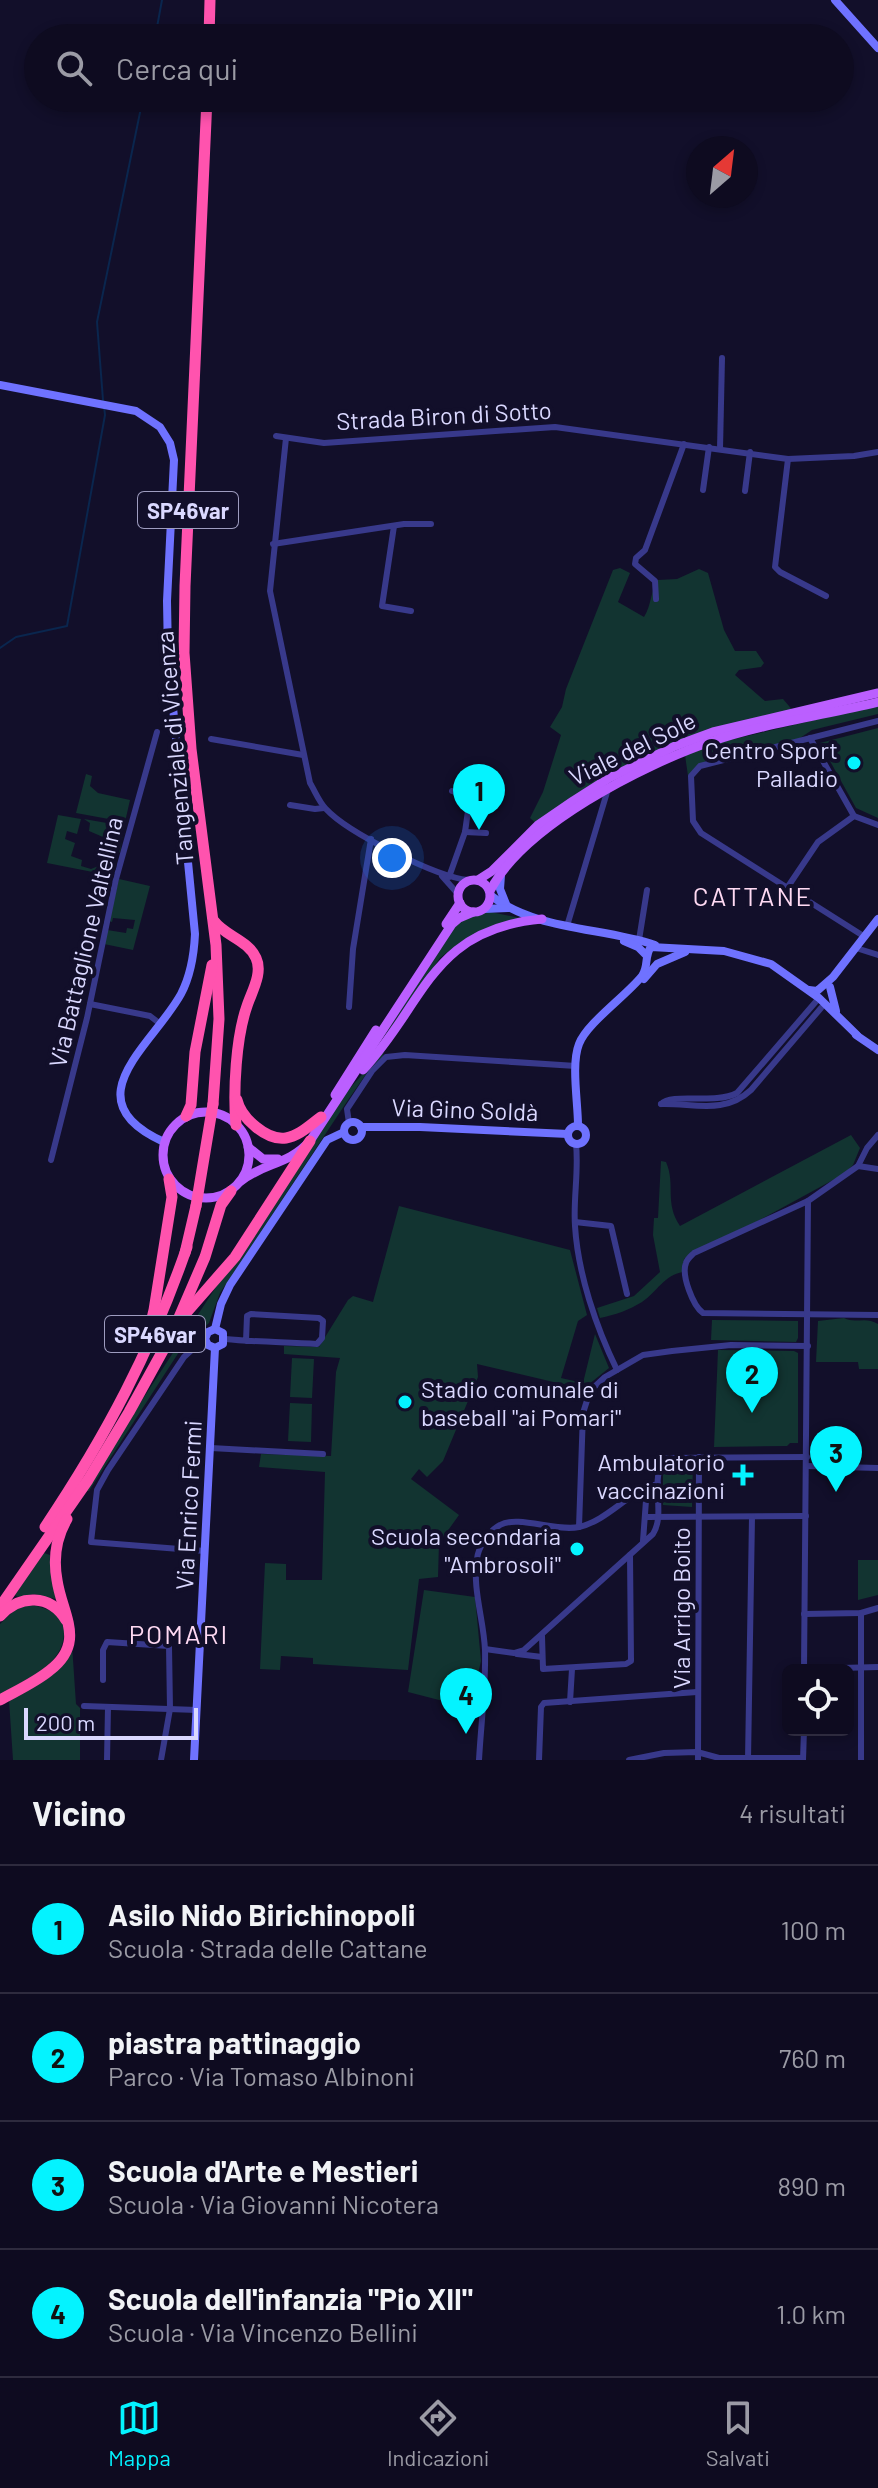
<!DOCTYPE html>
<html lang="it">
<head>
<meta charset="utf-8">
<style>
  body { margin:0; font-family:Barlow,sans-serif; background:#1c192d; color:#f1f3f6 }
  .controls { position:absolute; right:24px; bottom:24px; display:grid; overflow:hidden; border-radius:12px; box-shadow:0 4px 12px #0003 }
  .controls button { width:72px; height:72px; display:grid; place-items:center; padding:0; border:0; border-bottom:2px solid #2e2b3e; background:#0e0b20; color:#f1f3f6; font:40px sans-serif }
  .compass { position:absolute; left:686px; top:136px; width:72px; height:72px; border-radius:50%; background:#0e0b20; box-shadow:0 4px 12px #0003; rotate:28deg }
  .scale { position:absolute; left:24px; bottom:20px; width:174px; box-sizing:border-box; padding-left:8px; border:4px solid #dad8ff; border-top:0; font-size:22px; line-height:28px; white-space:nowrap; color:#dad8ff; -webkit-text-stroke:6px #120f2a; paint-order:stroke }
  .you { position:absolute; left:392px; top:858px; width:28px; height:28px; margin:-20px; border:6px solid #fff; border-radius:50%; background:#1a73e8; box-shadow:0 0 0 12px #1a73e833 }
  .badge { display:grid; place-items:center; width:52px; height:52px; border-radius:50%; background:#04f3ff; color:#111; font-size:26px; font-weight:700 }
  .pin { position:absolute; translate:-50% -66px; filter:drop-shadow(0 2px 4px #0008) }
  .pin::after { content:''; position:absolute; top:42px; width:28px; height:24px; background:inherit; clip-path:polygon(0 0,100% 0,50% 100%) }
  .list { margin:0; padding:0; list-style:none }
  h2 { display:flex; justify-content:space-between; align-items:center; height:104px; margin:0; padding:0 32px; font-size:34px }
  h2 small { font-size:26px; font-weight:400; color:#9b9ba5 }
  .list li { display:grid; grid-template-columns:52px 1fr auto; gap:24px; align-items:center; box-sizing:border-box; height:128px; padding:0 32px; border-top:2px solid #2e2b3e }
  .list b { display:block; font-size:30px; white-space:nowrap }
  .list p { margin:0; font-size:26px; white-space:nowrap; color:#9b9ba5 }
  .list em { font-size:26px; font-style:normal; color:#9b9ba5 }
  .icon { flex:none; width:44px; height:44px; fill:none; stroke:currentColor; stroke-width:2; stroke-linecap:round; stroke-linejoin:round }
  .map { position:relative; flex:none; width:878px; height:1760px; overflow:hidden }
  .search { position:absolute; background:#0e0b20; box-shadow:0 4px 12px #0003; left:24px; right:24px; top:24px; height:88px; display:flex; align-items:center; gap:20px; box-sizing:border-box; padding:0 28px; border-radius:44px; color:#9b9ba5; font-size:30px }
  .sheet { height:616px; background:#0e0b20 }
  nav { display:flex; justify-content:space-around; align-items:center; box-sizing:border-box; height:112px; border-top:2px solid #2e2b3e; background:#0e0b20; font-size:22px; color:#9b9ba5 }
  nav a { display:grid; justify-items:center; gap:4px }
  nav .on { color:#04f3ff }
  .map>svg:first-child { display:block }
  .green { fill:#123431 }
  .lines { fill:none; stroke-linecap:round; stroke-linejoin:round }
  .stream { stroke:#0a264e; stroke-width:2 }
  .street { stroke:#38398b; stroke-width:6 }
  .secondary { stroke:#6f72ff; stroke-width:8 }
  .primary { stroke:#bb5fff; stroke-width:9 }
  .highway { stroke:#ff53ae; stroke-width:11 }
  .highway-bridge { stroke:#ff53ae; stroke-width:11 }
  .poi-dot { fill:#04f3ff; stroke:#120f2a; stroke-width:3 }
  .labels { text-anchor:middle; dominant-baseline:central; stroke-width:8; stroke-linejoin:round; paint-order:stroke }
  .shield { fill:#120f2a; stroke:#9e9cbf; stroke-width:2 }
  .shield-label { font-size:22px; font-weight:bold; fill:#dad8ff }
  .street-label { font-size:24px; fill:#dad8ff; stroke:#120f2a }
  .poi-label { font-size:24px; fill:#dad8ff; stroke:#120f2a; text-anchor:end }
  .neighbourhood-label { font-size:26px; letter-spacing:2px; fill:#ffdaf3; stroke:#120f2a }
</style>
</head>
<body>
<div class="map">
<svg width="878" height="1760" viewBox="0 0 878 1760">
  <rect width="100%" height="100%" fill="#120f2a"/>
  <g class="green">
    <path d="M620,568L630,573L618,602L644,617C652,604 650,592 658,580L677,579L699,569L708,573L724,630L735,651H756L764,663L761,667L739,670L735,675L765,701L783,699L795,713L713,732L538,825L530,818L543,792L561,735L550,727L562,707L566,689L613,570Z"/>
    <path d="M878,705V714L812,730L797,740L749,750L747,747L711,755C707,763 695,766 688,776L685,755L726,741Z"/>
    <path d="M878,728V818L856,808L820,743Z"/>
    <path d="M86,774L92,776L90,786L98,793L130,800L125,822L76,813Z"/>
    <path d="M58,815L81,819L77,834L67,831L65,839L75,843L71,856L82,860L81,866L91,869L96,867L100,857L111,860L115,865L113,876L47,863Z"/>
    <path d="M84,819L124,826L120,852L116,856L102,852L103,837L89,831L90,823Z"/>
    <path d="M119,879L150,886L133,950L104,944L107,930L126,933L127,928L133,929L135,920L113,918L112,922L109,921Z"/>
    <path d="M486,911L520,918C494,924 461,940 440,958L380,1043L450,933L463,917Z"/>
    <path d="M384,1050L383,1057L371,1067L348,1100L220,1293L209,1323L179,1352L89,1491H85L95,1472L335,1105Z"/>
    <path d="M851,1135L860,1148L853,1165L844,1174L754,1223L693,1251L684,1259L683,1272C664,1275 657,1292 642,1302C629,1310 615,1315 600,1318L597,1308L634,1296L660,1272L653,1235L654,1218H658L661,1161L666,1162C676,1185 664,1202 680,1226Z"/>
    <path d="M399,1206L570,1250L587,1315L578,1321L561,1378L583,1383L595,1334L609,1368L583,1389L477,1364L478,1377L443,1461L427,1477L419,1469L411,1479L459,1515L439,1543L438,1577L419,1579L408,1670L313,1664V1658L281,1656L280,1670L260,1669L265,1563L286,1564V1580H322L325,1472L259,1467L261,1454L331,1456L336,1372L340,1358L284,1354V1346L319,1347L348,1300L353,1296L373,1302Z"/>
    <path d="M844,1318C855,1324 866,1316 878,1324V1369H859L858,1362H816L818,1321Z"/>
    <path d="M712,1320L798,1321V1338L796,1342L711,1340Z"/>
    <path d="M718,1350L794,1351L798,1353V1443H790L787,1446L714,1447Z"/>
    <path d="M292,1358L314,1359L312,1398L290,1397Z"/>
    <path d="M290,1403L312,1404L311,1442L288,1441Z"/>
    <path d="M669,1460H693L692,1507L663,1505V1466Z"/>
    <path d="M44,1553L50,1555V1568L56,1599L34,1594L18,1597L15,1595Z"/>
    <path d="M858,1560H878V1595L858,1600Z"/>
    <path d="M424,1590L475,1597L481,1661L470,1708L408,1692Z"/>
    <path d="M33,1605C48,1609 63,1613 64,1631C65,1666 24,1679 0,1695V1624L18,1607Z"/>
    <path d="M72,1645L76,1704L80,1708V1760H13L9,1700Z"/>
  </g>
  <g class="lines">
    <g class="stream">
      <path d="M155,38L162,0"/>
      <path d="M103,400L97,322L143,98"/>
      <path d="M0,648L16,637L67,626L105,415L104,406"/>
    </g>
    <g class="street">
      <path d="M276,436L324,443L555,427L788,459L854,456L878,452"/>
      <path d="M286,438L270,591L310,783C315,791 319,802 326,809C348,833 437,877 468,880"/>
      <path d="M720,449L722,358"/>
      <path d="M788,459L775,567L780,572L826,596"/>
      <path d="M703,490L709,447"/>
      <path d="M745,491L750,452"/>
      <path d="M394,526L382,606L411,611"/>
      <path d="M273,544L404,524H431"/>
      <path d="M656,599L655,581L635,564L636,558L645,550L684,444"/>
      <path d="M810,738L854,816"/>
      <path d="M211,739L303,755"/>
      <path d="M290,805L315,809L324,808"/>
      <path d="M465,832L486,833"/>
      <path d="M442,876L458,894"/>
      <path d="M449,877L465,832L470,797L452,791"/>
      <path d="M787,888L818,842L854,816L878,825"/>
      <path d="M567,926L608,789"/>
      <path d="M865,937L701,833L693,821L691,776L700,766L878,721"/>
      <path d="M639,940L647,890"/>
      <path d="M856,948L878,955"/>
      <path d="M90,1004L150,1016L159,1023"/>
      <path d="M349,1007L353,949L371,839"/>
      <path d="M661,1104C673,1092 714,1105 737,1093L819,998"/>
      <path d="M661,1104C694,1103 724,1115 751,1090L821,1008"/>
      <path d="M349,1123L347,1109L372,1071L386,1057L405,1055L576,1066"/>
      <path d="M576,1144C579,1171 573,1199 575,1226C578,1274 596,1327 617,1370"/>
      <path d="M51,1160L87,1018L116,879L157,732"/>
      <path d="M858,1166L867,1148L878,1135"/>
      <path d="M878,1169L858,1166L808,1201L694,1253C691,1256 687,1259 686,1263C681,1275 693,1306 703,1313L878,1315"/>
      <path d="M575,1222L611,1226L627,1294"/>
      <path d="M225,1339C255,1342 286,1342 317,1344L322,1338L323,1321L319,1318L251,1314L247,1316L246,1341"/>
      <path d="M211,1448L323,1454"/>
      <path d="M806,1466L878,1468"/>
      <path d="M646,1517L806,1516"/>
      <path d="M579,1527L583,1413L590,1391L605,1377L643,1355L672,1351L731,1345L808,1346"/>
      <path d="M643,1541L647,1487"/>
      <path d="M205,1551L91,1542L97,1490L108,1470L184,1357L206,1337"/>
      <path d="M804,1614L861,1613L878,1608"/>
      <path d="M542,1636L543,1669L626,1664L631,1661L630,1555"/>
      <path d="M485,1649L514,1653L524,1650L653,1534C667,1512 647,1476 667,1458L807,1457"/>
      <path d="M517,1654L542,1657"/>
      <path d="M804,1669L878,1667"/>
      <path d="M804,1670L808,1201"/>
      <path d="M103,1680V1650L107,1642L169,1646L170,1709L161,1760"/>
      <path d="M570,1702L572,1669"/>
      <path d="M84,1706L197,1710"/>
      <path d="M107,1760L108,1707"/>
      <path d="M479,1760C481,1724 486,1686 485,1650C484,1621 472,1588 477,1559C478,1547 490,1530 500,1525C518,1515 556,1532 579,1527C609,1520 628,1491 658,1484"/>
      <path d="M539,1760L541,1707L544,1703L697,1692"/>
      <path d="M629,1760L664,1753L697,1752L719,1758H803"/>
      <path d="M698,1760L699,1457"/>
      <path d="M748,1760L752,1517"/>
      <path d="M803,1760L804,1730"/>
      <path d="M861,1760V1613"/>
    </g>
    <g class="secondary">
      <path d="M835,0L878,48"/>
      <path d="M0,385L136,411L160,427L170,443L174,460L167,601L168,656L195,934C194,955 191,975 181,994C153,1045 70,1100 164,1142"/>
      <path d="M501,875L500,889L506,904"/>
      <path d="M490,895C536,931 602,927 655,945"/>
      <path d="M484,909L508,908"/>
      <path d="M624,941L638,947L646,955"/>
      <path d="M644,979L657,964L685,952"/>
      <path d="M830,987L836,1011"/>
      <path d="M809,990L817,991L833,977L878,919"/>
      <path d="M856,1035L878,1050"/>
      <circle cx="353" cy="1131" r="9"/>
      <path d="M578,1125C578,1103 571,1064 579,1044C587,1023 626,996 642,976C649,966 644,956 651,947L724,951L771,964L819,998L857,1035"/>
      <circle cx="577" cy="1135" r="9"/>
      <path d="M361,1127H420L568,1134"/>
      <path d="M215,1329L221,1304L230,1285L327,1140L344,1132"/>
      <path d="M215,1329L208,1332L205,1339L208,1345L215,1348"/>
      <path d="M215,1329L223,1333V1344L215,1348"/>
      <path d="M194,1760L215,1348"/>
    </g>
    <g class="primary">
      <circle cx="474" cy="896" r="16"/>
      <path d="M478,880L492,871L538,825L573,801L609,778L675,746L713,732L878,693"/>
      <path d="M490,891C523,826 643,765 710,742C762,724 824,715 878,702"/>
      <path d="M446,924L460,903"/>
      <path d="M363,1070C426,1002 431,929 542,919"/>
      <path d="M335,1095L376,1030"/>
      <circle cx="206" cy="1155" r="43"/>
      <path d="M248,1147L263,1159H278"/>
      <path d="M241,1181C265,1162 287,1166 310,1141L452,924L459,918L473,912"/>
    </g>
    <g class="highway">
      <path d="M209,38L210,0"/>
      <path d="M207,98L185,586L184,653L191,749L216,945L219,1019L213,1104"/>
      <path d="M214,921C225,936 248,940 256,958C263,973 252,991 247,1006C236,1037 233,1091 236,1125"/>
      <path d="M237,1100C241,1118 267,1141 286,1138C299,1136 310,1125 321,1117"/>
      <path d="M186,1116L191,1105L195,1052L212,965"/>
      <path d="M185,1253L196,1206"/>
      <path d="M187,1312L235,1257L310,1141"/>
      <path d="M148,1335L154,1310L172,1197L169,1179"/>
      <path d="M45,1527C106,1436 151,1351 187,1247"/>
      <path d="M0,1607L88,1480L129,1412L171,1336L205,1257L221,1205L231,1191"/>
      <path d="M0,1616C20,1594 50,1594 66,1620"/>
      <path d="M0,1700C16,1691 34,1683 49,1671C87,1642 62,1615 57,1580C53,1558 56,1538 67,1519"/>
    </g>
    <path class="highway-bridge" d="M196,1206L213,1104"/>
  </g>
  <g class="poi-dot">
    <circle cx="854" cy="763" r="8"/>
    <circle cx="405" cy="1402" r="8"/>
    <path d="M739 1463h8v8h8v8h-8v8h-8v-8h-8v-8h8z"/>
    <circle cx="577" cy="1549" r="8"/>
  </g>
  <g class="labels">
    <g class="shield">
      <rect x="138" y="492" width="100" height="36" rx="6"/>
      <rect x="105" y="1316" width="100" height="36" rx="6"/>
    </g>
    <g class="shield-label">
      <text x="188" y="510">SP46var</text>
      <text x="155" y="1334">SP46var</text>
    </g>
    <g class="street-label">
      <text transform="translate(444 415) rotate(-3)">Strada Biron di Sotto</text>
      <text transform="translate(174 748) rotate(-95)">Tangenziale di Vicenza</text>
      <text transform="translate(632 748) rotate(-26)">Viale del Sole</text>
      <text transform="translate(85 942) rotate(-77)">Via Battaglione Valtellina</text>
      <text transform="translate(465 1109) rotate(2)">Via Gino Soldà</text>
      <text transform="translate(188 1505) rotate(-87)">Via Enrico Fermi</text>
      <text transform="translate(680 1608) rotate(-90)">Via Arrigo Boito</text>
    </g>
    <g class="poi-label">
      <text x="838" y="749">Centro Sport<tspan x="838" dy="28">Palladio</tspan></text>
      <text x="421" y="1388" text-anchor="start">Stadio comunale di<tspan x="421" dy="28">baseball "ai Pomari"</tspan></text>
      <text x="725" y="1461">Ambulatorio<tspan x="725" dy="28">vaccinazioni</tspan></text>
      <text x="561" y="1535">Scuola secondaria<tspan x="561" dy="28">"Ambrosoli"</tspan></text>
    </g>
    <g class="neighbourhood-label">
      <text x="753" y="895">CATTANE</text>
      <text x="179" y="1633">POMARI</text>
    </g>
  </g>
</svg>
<div class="controls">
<button><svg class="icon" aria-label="locate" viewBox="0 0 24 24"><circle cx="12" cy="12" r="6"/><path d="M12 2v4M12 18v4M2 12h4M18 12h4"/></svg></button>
</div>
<svg class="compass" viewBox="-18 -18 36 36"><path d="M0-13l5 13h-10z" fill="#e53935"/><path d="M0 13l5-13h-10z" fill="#9b9ba5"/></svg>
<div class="scale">200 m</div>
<div class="you"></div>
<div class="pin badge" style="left:479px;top:830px">1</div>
<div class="pin badge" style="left:752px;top:1413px">2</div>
<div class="pin badge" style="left:836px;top:1492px">3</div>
<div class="pin badge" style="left:466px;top:1734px">4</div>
<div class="search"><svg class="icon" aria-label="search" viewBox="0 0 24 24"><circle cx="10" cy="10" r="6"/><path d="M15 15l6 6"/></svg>Cerca qui</div>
</div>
<section class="sheet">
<h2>Vicino<small>4 risultati</small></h2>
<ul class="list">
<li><span class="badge">1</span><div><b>Asilo Nido Birichinopoli</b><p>Scuola · Strada delle Cattane</p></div><em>100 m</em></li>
<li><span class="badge">2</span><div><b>piastra pattinaggio</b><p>Parco · Via Tomaso Albinoni</p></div><em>760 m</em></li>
<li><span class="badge">3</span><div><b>Scuola d'Arte e Mestieri</b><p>Scuola · Via Giovanni Nicotera</p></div><em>890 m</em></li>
<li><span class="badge">4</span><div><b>Scuola dell'infanzia &quot;Pio XII&quot;</b><p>Scuola · Via Vincenzo Bellini</p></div><em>1.0 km</em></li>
</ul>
</section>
<nav>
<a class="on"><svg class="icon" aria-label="map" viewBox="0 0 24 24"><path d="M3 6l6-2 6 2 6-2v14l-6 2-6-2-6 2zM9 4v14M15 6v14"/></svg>Mappa</a>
<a><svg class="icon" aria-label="directions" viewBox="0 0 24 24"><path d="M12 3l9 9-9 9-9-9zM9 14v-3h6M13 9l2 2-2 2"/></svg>Indicazioni</a>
<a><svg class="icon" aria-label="saved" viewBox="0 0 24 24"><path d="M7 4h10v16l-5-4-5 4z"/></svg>Salvati</a>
</nav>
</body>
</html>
